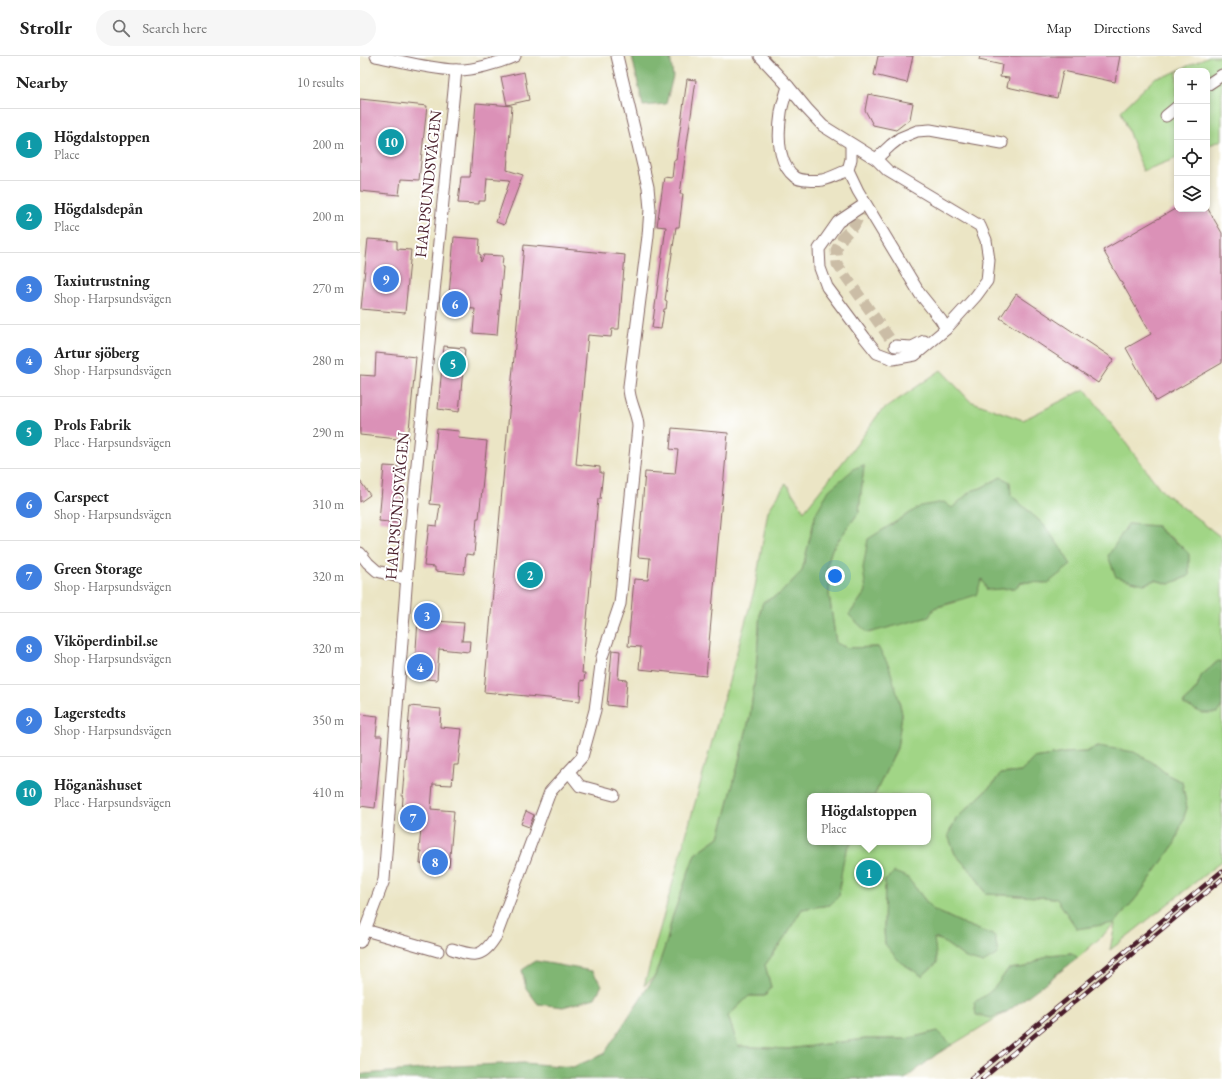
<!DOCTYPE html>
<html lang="en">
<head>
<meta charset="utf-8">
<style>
  body { margin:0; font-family:"EB Garamond",serif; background:#f6f6f6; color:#222 }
  .controls { position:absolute; right:12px; top:12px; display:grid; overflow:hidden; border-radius:8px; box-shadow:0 2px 6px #0003 }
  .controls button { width:36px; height:36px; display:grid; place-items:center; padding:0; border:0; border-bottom:1px solid #e0e0e0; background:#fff; color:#222; font:20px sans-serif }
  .you { position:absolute; left:475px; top:520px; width:14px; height:14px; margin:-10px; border:3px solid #fff; border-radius:50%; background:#1a73e8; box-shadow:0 0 0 6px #1a73e833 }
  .badge { display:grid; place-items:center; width:26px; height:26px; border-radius:50%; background:#b45309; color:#fff; font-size:13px; font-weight:700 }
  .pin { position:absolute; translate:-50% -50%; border:2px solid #fff; box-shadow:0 1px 4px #0006 }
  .popup { position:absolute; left:447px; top:737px; width:124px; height:52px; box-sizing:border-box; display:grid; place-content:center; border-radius:8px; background:#fff; filter:drop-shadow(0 1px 3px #0005); font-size:13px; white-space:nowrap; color:#767676 }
  .popup b { font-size:15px; color:#222 }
  .popup::after { content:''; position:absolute; left:50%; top:100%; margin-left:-8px; border:8px solid transparent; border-top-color:#fff }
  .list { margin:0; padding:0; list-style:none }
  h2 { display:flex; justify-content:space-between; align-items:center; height:52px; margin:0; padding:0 16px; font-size:17px }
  h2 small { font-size:13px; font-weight:400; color:#767676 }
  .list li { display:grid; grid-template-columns:26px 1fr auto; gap:12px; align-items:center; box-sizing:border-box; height:72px; padding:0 16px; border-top:1px solid #e0e0e0 }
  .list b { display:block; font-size:15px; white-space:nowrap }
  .list p { margin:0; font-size:13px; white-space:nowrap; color:#767676 }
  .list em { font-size:13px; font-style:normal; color:#767676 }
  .icon { flex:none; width:22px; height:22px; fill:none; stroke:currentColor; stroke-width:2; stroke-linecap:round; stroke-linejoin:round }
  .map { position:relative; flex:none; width:862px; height:1023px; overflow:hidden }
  header { display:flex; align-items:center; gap:24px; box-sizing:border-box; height:56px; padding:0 20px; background:#fff; border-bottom:1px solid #e0e0e0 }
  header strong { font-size:19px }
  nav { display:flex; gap:22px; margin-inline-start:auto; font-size:14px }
  .search { width:280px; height:36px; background:#f6f6f6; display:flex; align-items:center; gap:10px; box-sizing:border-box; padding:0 14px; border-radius:22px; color:#767676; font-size:15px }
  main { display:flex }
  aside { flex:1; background:#fff }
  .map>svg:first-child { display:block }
  .green { fill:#a1d586; stroke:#767a58; fill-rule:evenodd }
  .forest { fill:#80b673; stroke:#656a4f }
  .building { fill:#db91b7 }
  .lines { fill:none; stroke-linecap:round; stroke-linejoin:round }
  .minor-tunnel { stroke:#cbbda6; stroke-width:11; stroke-dasharray:11 5.5; stroke-linecap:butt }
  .minor-casing { stroke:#826461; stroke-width:13 }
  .minor { stroke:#fff; stroke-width:11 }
  .rail-casing { stroke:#4a1f2b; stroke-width:4.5 }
  .rail { stroke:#fff; stroke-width:3; stroke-dasharray:9; stroke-linecap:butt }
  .labels { text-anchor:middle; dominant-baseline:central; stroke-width:4; stroke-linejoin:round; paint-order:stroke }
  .street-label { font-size:16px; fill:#4a1f2b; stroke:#fff }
</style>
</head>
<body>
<header>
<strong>Strollr</strong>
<div class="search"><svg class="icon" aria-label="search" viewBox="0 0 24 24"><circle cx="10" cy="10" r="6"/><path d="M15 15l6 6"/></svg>Search here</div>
<nav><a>Map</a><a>Directions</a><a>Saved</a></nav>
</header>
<main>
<aside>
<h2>Nearby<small>10 results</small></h2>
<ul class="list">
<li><span class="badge" style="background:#0f9aa8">1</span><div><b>Högdalstoppen</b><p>Place</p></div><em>200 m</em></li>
<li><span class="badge" style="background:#0f9aa8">2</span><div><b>Högdalsdepån</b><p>Place</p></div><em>200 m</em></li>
<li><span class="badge" style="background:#3f7fe0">3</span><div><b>Taxiutrustning</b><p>Shop · Harpsundsvägen</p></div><em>270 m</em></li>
<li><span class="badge" style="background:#3f7fe0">4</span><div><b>Artur sjöberg</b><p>Shop · Harpsundsvägen</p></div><em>280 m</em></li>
<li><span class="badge" style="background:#0f9aa8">5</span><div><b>Prols Fabrik</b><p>Place · Harpsundsvägen</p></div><em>290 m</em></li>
<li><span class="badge" style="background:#3f7fe0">6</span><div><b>Carspect</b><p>Shop · Harpsundsvägen</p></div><em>310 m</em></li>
<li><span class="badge" style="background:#3f7fe0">7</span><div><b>Green Storage</b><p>Shop · Harpsundsvägen</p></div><em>320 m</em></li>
<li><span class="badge" style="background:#3f7fe0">8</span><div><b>Viköperdinbil.se</b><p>Shop · Harpsundsvägen</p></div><em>320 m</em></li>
<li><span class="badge" style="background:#3f7fe0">9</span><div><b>Lagerstedts</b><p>Shop · Harpsundsvägen</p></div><em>350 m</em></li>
<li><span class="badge" style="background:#0f9aa8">10</span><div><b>Höganäshuset</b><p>Place · Harpsundsvägen</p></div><em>410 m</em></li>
</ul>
</aside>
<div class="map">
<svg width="862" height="1023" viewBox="0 0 862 1023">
  <rect width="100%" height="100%" fill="#fff"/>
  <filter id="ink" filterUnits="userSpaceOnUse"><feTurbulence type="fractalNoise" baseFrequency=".025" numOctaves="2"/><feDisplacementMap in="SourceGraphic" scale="8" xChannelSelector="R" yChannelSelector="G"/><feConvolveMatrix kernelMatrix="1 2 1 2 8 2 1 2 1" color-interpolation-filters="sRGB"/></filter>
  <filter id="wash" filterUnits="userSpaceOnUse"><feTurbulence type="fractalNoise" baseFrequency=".012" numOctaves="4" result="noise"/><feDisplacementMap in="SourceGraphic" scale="16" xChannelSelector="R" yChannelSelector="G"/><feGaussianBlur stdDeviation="0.9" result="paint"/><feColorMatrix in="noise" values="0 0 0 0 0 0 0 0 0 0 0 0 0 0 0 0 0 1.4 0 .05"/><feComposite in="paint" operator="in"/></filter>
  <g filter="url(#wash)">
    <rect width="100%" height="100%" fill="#ebe5c5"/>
    <g class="green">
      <path d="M849,0H862V84L847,90V15H817Z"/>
      <path d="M817,15V102L783,115L761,55L796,21L808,19Z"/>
      <path d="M581,314L610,345L663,364L725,333L802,435L862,482V606L858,605L841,620L837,632L823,647L857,657L862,650V805L750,894L755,868L718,902L711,897L689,899L666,911L648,913L636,931L624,942L631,962L648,955L592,989L578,975L546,983H505L427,993L378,990L368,960L389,940H405L411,931L405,909L422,886L442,853L469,849L479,840C480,825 481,797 492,786H568V740H514L537,692L542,658L539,644L518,591L487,592L476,587L469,538L470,525L467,509L472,493L499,456L504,410L456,457L442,515L420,538L403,546L400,556L396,614L390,660L366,757L359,781L335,798L312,862L307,884L295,920L284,930L395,531L408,455L426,427L444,455L497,388L520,356ZM641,421L651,439L685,470L688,527L622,523L596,546L574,552L489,559L506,535L592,452L611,435L621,432ZM768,468L797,470C803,478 812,481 819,488C826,494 829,511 829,520L809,528L795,524L784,528L761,480ZM738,690L792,706L808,719L822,726L827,752L815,787L781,836L755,867L696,842L626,838L616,821L595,798L588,779L596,763L633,728L640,718L661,716L674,702L705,697L726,696ZM547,821L572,853L604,868L635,880L606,902L581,884L574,882L525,888L524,874L525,824Z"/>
    </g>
    <g class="forest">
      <path d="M272,0H310L313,20L306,48L283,50Z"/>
      <path d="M504,409L499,456L472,493L467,509L470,525L469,538L476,587L487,592L518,591L529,610L539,644L542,658L537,692L514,740H450V786H492C481,797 481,825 479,840L470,849L442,853L422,886L405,909L411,931L405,940H389L368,960L378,990L427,993L505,983H546L578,975L592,989L577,998L545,1023H0V1019L5,1018L95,1010L164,1007L213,1011L244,998L295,920L307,884L312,862L335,798L359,781L366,757L390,660L396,614L400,556L403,546L420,538L442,515L456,457L469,434L495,412Z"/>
      <path d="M641,421L650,426L651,439L685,470L702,494L711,509L688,527L662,526L655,532L627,534L622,523L616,539L574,552L569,561L508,577L489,559L506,535L503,512L508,483L561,450L584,446L592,452L611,435L621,432Z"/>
      <path d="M768,468L797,470L801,475L820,489L829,498V520L809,528L795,524L784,528L756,521L748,500Z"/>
      <path d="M858,605L862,606V650L857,657H842L823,648L837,632L841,620Z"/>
      <path d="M738,690L774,696L792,706L808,719L822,726L827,752L815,787L781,836L755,867L717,873L696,842L626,838L616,821L595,798L588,779L596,763L633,728L640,718L661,716L674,702L705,697L726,696Z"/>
      <path d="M534,816L547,821L572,853L604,868L635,880L638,898L623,907L606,902L581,884L574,882L577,907L562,920L540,906L525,888L524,874L525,825Z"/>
      <path d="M712,897L718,902L648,955L631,962L616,959L614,946C631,938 638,928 648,913L666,911L689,899Z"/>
      <path d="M176,905L232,915L242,929L235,942L203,951L178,948L166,932L162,914Z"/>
    </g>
    <g id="blocks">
      <g class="building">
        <path d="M518,0H553L547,27L514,19Z"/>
        <path d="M620,0H760L755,26L703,15L697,42L647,31L649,22L640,21L642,9L619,4Z"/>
        <path d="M164,16L169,44L147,49L141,21Z"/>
        <path d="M327,23L336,24L320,138H323L319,171H316L305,244L307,245L306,253H304L301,273L292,272L306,171L297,170L304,121L312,122L314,104H316Z"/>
        <path d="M508,38L553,47L550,63L536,74L513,69L505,54Z"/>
        <path d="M0,43L67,50L59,124L41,123L39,139L0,135Z"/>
        <path d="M116,47L152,50L147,114L163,119L144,169L136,166L150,124L127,122L125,145H119V148L98,147L101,121H110Z"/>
        <path d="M815,153H848L862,177V307L796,345L766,292L791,278L743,194Z"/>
        <path d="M94,181L120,183L119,198L121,199L120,205L121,206L124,199L143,200L142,211H143L137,279L113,277L115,253L88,251Z"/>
        <path d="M8,183L37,185V193L51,194L45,257L1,253Z"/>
        <path d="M164,189L265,199L259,273H252L251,281L228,279L216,408L240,411V417H243L240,443H238L222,617H225L224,625L221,624L220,645L124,636Z"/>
        <path d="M656,238L754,303L738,327L640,262Z"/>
        <path d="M84,290L105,292L99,356L78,353Z"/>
        <path d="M16,297L56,301L48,384L0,379V319L15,320Z"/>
        <path d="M312,372L368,377L346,620L279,613L281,591L268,590L274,523L288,524L290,502L278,501L285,416L315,418L318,394L310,393Z"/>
        <path d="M77,373L99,375L98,382L127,385L119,462H117L114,499L106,498L104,518L75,515V511L64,510L69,469L77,470L80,449L70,448Z"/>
        <path d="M24,410L42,411L39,467L19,465Z"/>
        <path d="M0,425L10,439L0,446Z"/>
        <path d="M59,549L77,550L76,565L104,567L102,585H110L109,596L79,593L77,624L54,622Z"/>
        <path d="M252,594L260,595L258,623L267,624L265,651L247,649Z"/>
        <path d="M50,650L81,653L80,671L102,673L98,709H94L92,729L73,728L71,753L94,755L89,811L60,808L61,795H59L61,772L41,770L43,741H42Z"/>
        <path d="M0,658L18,660L16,680H22L15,752L0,750Z"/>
        <path d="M166,755L174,759L169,771L161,768Z"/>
      </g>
    </g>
  </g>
  <g filter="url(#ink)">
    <use href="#blocks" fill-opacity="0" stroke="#826461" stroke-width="1"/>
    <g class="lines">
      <path class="minor-tunnel" d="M505,148L494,170L483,181L476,194L477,208L535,290"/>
      <g class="minor-casing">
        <g id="minor">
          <path d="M16,0C42,5 68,13 95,14C112,15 139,7 155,0"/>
          <path d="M400,0L428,30L447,53L463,70L516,103L528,115L620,170L626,184L629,204L627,225L616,240L586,273L555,299L533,303L517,297L505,282L467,231L460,212L459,193L478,166L505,148"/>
          <path d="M847,29L862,19"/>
          <path d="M428,30C426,39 422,48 421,57C418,77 417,107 435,121C440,125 456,125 462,124C471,122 480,117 488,114"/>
          <path d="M806,60L817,51"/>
          <path d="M491,88V103L488,114L498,135L560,238L581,264L586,273"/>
          <path d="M516,103L531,89L540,82L557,75L570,74L642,87"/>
          <path d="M535,290L552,291L564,285"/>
          <path d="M0,497L8,507L17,515L46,523"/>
          <path d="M209,716L220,730L254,739"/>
          <path d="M5,874L78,895"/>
          <path d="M0,886L5,874L24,824L50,479L96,14"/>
          <path d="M92,893C116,901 122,902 136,880L190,736L222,701L235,654L242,601L260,548L278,371C278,357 268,345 269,330L288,180L290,153L288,131L257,0"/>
        </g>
      </g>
      <use href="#minor" class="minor"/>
      <g class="rail-casing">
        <g id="rail">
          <path d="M611,1023L862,815"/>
          <path d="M622,1023L862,823"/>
        </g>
      </g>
      <use href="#rail" class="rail"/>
    </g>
  </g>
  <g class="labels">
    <g class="street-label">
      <text transform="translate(68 128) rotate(-84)">HARPSUNDSVÄGEN</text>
      <text transform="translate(37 450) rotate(-85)">HARPSUNDSVÄGEN</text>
    </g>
  </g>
</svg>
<div class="controls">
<button>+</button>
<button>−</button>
<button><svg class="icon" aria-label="locate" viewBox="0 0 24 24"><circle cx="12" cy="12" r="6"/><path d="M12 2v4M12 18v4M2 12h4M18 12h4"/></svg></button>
<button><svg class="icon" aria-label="layers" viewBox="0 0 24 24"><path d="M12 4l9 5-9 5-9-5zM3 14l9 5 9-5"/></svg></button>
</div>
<div class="you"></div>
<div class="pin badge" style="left:509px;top:817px;background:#0f9aa8">1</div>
<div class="popup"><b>Högdalstoppen</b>Place</div>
<div class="pin badge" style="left:170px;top:519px;background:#0f9aa8">2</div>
<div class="pin badge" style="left:67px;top:560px;background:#3f7fe0">3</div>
<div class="pin badge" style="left:60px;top:611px;background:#3f7fe0">4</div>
<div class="pin badge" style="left:93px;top:308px;background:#0f9aa8">5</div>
<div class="pin badge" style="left:95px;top:248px;background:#3f7fe0">6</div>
<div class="pin badge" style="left:53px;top:762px;background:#3f7fe0">7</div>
<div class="pin badge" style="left:75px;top:806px;background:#3f7fe0">8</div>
<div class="pin badge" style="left:26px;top:223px;background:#3f7fe0">9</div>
<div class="pin badge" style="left:31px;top:86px;background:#0f9aa8">10</div>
</div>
</main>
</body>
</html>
